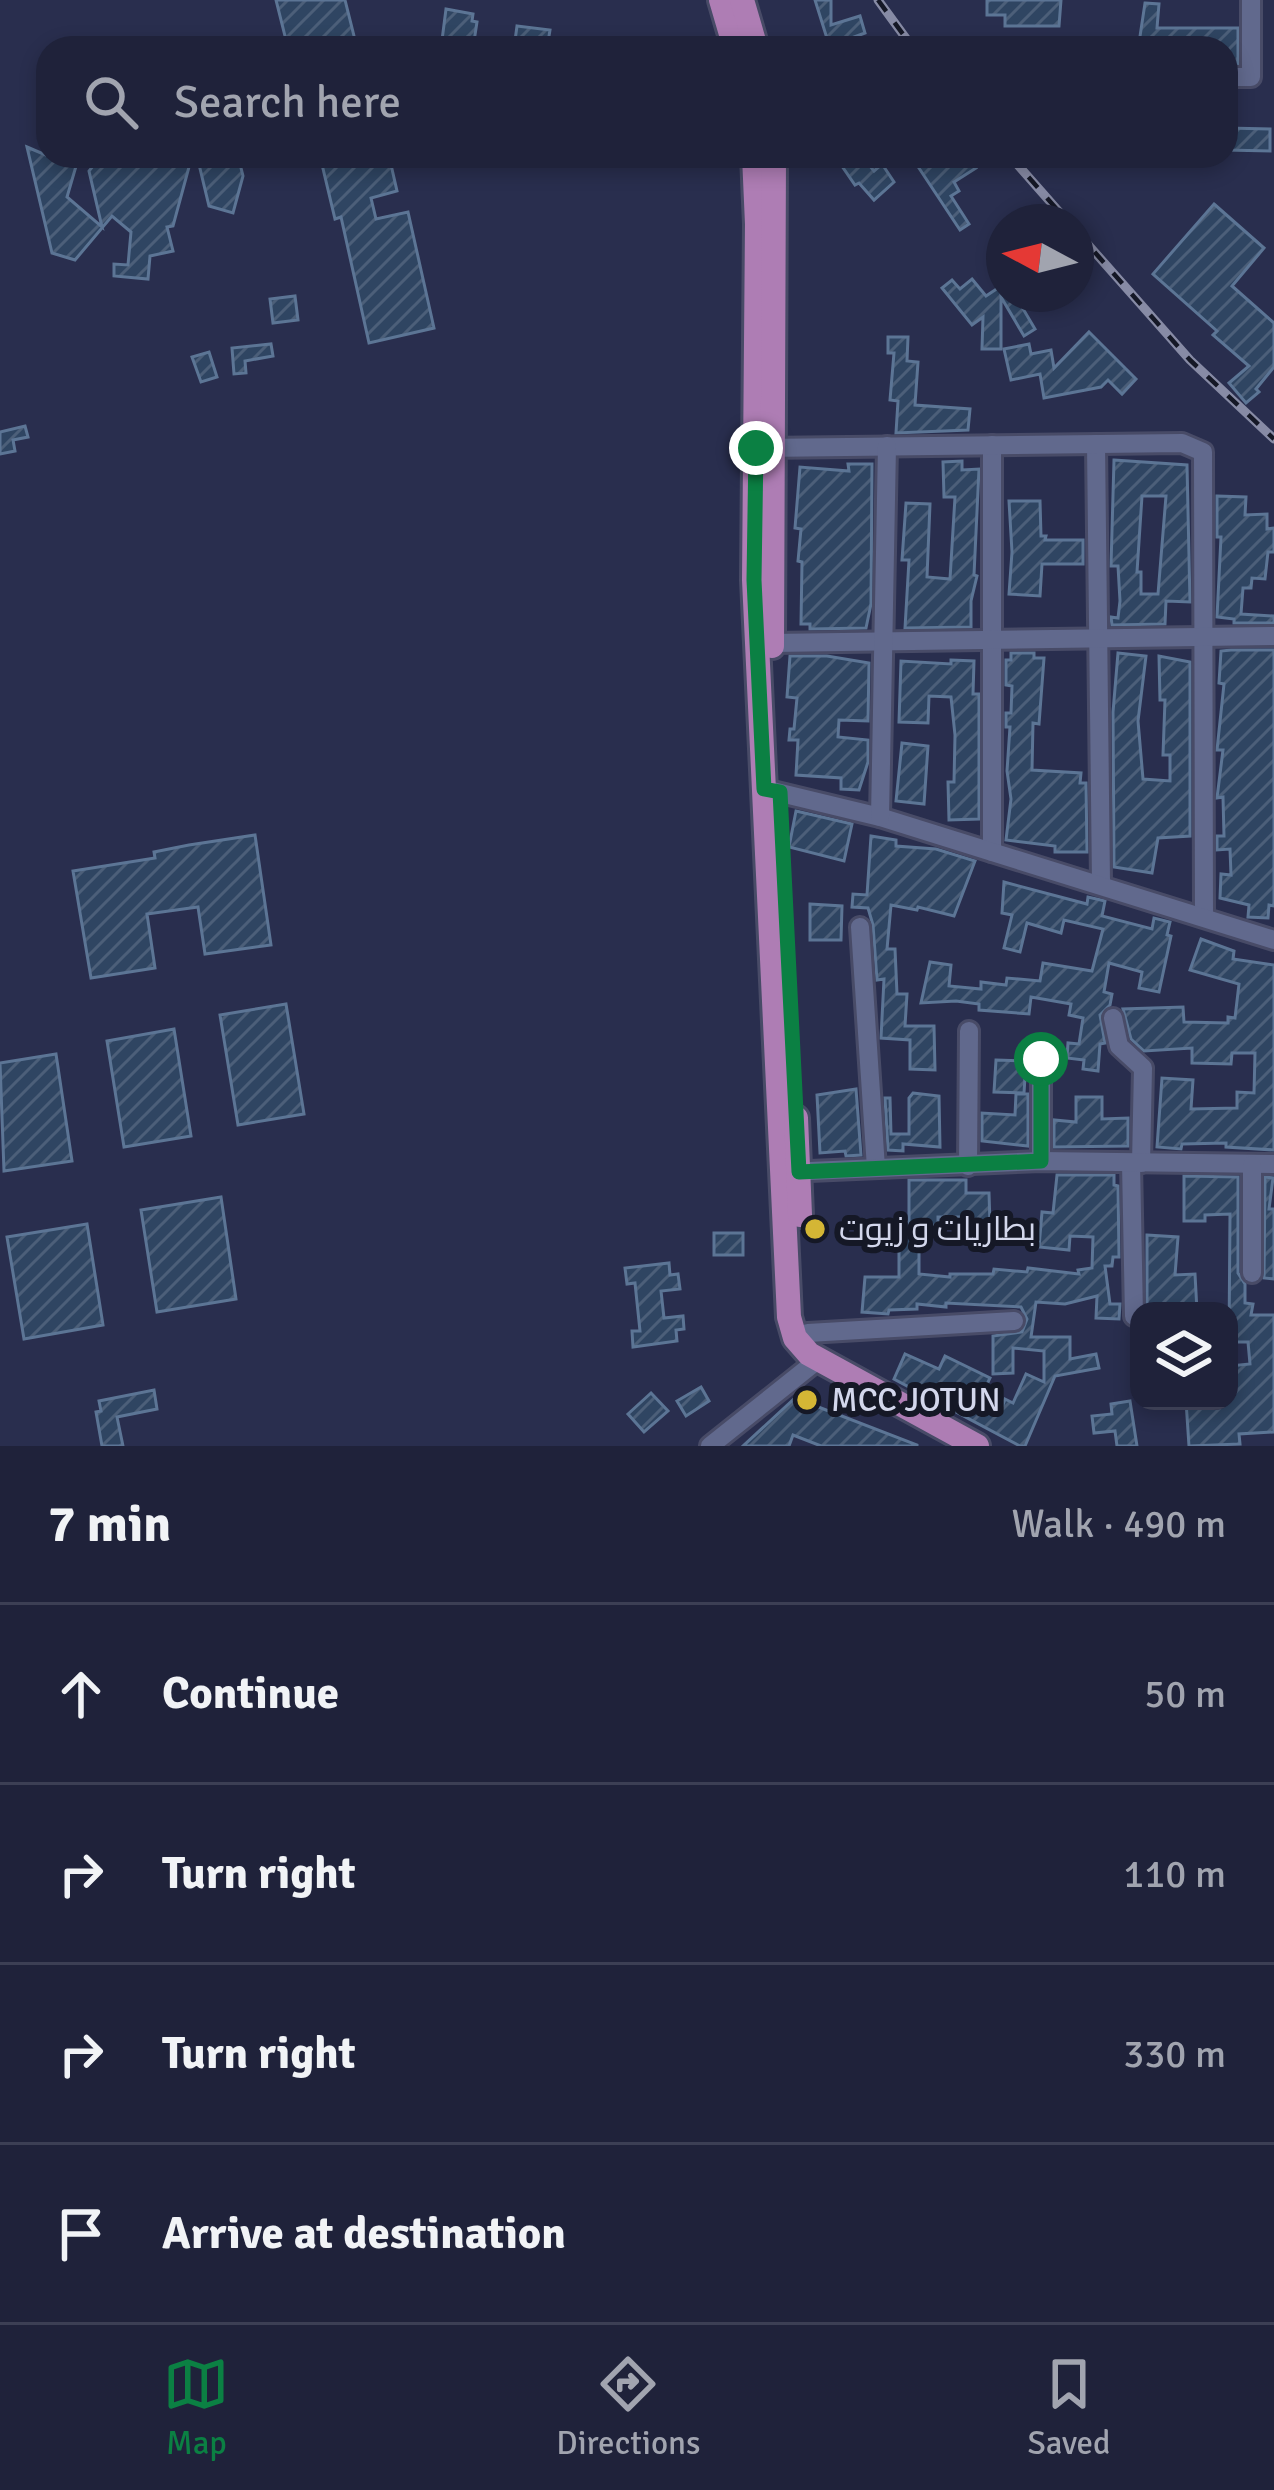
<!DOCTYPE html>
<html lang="en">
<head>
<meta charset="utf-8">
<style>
  body { margin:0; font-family:Signika,Cairo,sans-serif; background:#2c2f45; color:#f1f3f6 }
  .controls { position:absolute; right:36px; bottom:36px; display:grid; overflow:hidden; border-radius:24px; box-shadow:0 6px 18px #0003 }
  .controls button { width:108px; height:108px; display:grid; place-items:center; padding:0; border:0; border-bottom:3px solid #3c3f54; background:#1f223a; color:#f1f3f6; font:60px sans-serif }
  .compass { position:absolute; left:986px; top:204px; width:108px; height:108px; border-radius:50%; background:#1f223a; box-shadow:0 6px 18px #0003; rotate:277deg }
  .stop { position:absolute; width:36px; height:36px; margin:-27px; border:9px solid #0b8043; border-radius:50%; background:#fff }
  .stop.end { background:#0b8043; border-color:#fff; box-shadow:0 3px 12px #0008 }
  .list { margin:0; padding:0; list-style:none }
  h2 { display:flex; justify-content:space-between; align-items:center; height:156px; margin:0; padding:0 48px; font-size:51px }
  h2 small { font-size:39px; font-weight:400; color:#a1a4af }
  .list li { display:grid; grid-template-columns:78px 1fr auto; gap:36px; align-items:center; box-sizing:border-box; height:180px; padding:0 48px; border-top:3px solid #3c3f54 }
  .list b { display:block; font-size:45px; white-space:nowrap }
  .list em { font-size:39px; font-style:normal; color:#a1a4af }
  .icon { flex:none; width:66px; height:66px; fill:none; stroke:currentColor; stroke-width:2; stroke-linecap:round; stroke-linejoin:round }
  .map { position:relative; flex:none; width:1274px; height:1446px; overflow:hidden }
  .search { position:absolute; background:#1f223a; box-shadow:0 6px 18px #0003; left:36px; right:36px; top:36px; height:132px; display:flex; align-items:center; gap:30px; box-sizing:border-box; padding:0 42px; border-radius:36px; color:#a1a4af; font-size:45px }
  .sheet { height:876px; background:#1f223a }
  nav { display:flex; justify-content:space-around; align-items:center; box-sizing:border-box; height:168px; border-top:3px solid #3c3f54; background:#1f223a; font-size:33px; color:#a1a4af }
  nav a { display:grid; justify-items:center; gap:6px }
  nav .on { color:#0b8043 }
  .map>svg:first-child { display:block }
  .building { fill:url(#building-hatch); stroke:#5c7595; stroke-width:3; fill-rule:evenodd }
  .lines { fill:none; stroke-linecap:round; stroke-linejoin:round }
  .minor-casing { stroke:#484b67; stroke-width:24 }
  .major-casing { stroke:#484b67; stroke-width:30 }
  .minor { stroke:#61698d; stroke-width:18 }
  .major { stroke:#ae7db4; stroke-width:24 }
  .rail-casing { stroke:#878ba5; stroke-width:9 }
  .rail { stroke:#151826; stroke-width:4.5; stroke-dasharray:14; stroke-linecap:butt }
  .route { stroke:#0b8043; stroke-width:15 }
  .poi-dot { fill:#d4b635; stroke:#151826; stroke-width:4.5 }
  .labels { text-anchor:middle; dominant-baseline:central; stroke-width:12; stroke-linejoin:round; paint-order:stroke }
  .poi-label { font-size:33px; fill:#d3d7ec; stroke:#151826; text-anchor:start }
</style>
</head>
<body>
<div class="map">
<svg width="1274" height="1446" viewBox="0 0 1274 1446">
  <defs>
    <pattern id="building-hatch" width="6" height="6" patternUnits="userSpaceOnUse" patternTransform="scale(3)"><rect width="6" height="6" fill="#2f4562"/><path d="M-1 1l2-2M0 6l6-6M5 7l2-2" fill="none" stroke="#4c5f79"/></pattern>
  </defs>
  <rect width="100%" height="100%" fill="#292e4e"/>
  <g class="building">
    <path d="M276,0H345L357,48H288Z"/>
    <path d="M815,0H831V25L860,16L865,33L846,40L849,48H830Z"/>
    <path d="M987,0H1061L1059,26H1005V15H987Z"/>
    <path d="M1145,3L1159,4L1157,28H1238V64H1226V48H1167L1139,43Z"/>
    <path d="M446,9L473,14L472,21L477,22L473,48H441Z"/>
    <path d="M517,26L550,30L547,48H514Z"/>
    <path d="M1226,128L1270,129V151L1226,150Z"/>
    <path d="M27,147L48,156H79L67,197L102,227L89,171L101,156H192L173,226L167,227L173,251L150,256L148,279L114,276V264L128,265L131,232L112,216L75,260L52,253Z"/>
    <path d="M197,156H238L243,176L233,213L209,206Z"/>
    <path d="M320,156H389L397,191L371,198L376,219L408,212L434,328L369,343L341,217L335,219Z"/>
    <path d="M835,156H862L874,171L882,164L894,182L874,200L859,183L855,185Z"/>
    <path d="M911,156H969L976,168L954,182L959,191L951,196L969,224L960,230Z"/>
    <path d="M1214,204L1264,248L1232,286L1274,323V367L1256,389L1259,392L1246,403L1229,383L1249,366L1213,335L1217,331L1153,274Z"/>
    <path d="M972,279L986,296L1001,286V294H1031L1019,302L1035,329L1024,336L1001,297V349H982L983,317L972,325L942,288L952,280L960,289Z"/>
    <path d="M295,296L298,320L273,323L270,299Z"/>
    <path d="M1089,332L1136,379L1122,394L1108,380L1101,387L1044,398L1040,374L1011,380L1004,349L1029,344L1031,354L1051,350L1054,368Z"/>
    <path d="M888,337H908L907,361L918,362L915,405L970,409L968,430L896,433L898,401L890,400L894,353H888Z"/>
    <path d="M271,344L273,356L245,361L246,373L234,374L232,348Z"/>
    <path d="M209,352L217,377L201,382L192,357Z"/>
    <path d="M25,426L28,437L13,440L15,451L0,454V432Z"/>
    <path d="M1114,460L1187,465L1190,602L1166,601L1165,624L1112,625L1111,617L1118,618L1120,601L1118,566H1111ZM1142,496H1166L1158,594H1141V572H1137Z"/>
    <path d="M962,461V470L979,469L974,575L977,576L971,601V627L905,628L909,560H902L906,503L930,504L927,577L950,579L955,497H944L943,462Z"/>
    <path d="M848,464H872L871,604L866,628L810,629V624H801L802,562L798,561L801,529L795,528L800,467L849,471Z"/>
    <path d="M1217,496L1246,497L1245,515L1267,514V529L1274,528V552H1268L1265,579L1252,578L1251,588H1243L1241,614L1274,616V623H1234V619L1217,617L1221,537H1217Z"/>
    <path d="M1009,501H1040L1041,536H1046L1045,540H1083V564H1042L1040,596L1009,594L1012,552Z"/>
    <path d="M1231,650H1274V906L1269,905L1268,918L1248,917L1249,905L1220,898L1221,874L1231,875L1230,849L1217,850V836H1224L1223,797L1217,798L1223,750H1217L1224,684L1219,683L1221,651Z"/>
    <path d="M1011,653H1034V658H1044L1039,724L1033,723L1032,770L1081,773L1080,783H1086L1087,852H1055V846L1006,840L1011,799L1007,771L1010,727H1006V713H1011L1012,686L1006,685V660H1011Z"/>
    <path d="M1118,653L1146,656L1138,721L1143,779L1170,781V755H1163L1165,700H1160L1159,656L1190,662V836L1158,838L1152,873L1114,867L1113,712Z"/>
    <path d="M790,656H827L869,663L868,721L839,720L838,737L868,740V762L859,790L841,789V778L796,775L798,740H789L790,729H794L797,698L787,697Z"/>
    <path d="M951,660L974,661L973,694H979V819L949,820L948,782H954L955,735L951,697L929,696L928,723L899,722L901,661L951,664Z"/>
    <path d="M902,743L928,746L924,804L896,801Z"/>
    <path d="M796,811L852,824L844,861L789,847Z"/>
    <path d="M255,835L271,945L205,954L198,907L147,914L155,968L91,978L73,871L155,858L154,852L189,845Z"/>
    <path d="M871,836L896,840V846L936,849L975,861L954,916L918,907L917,910L891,905L887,949H895L897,994H907L905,1026H934L935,1070L910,1069V1040L881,1038L884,979L877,980L873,925L868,908L852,907L853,894L867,895Z"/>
    <path d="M1004,882L1087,904L1088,897L1105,901L1102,916L1152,929L1154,918L1170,922L1167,935L1171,936L1159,992L1139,988L1142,972L1109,963L1104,992L1112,994L1110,1005L1100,1015L1105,1043L1100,1044L1098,1071L1083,1069L1084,1060L1067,1058L1068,1043L1079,1044L1083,1018L1069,1015L1071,1004L1031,997L1029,1014L979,1010V1004L956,1001L921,1003L930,962L951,965L949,986L981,989V982L1006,985L1007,978L1040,981L1043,963L1092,971L1103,929L1064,920L1061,933L1027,923L1020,952L1004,948L1012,915L1002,913Z"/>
    <path d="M810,904L842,906L841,940H810Z"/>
    <path d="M1201,939L1234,951L1233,959L1274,965V1150L1226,1147V1143L1182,1144L1181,1149L1157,1147L1162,1078L1193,1080L1191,1109L1237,1108V1092L1254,1093L1255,1053H1232L1231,1064L1192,1063V1048L1144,1051L1131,1039L1123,1009L1183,1007L1184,1022L1228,1023V1017L1235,1018L1239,984L1190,970Z"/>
    <path d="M286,1004L304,1114L238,1125L220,1015Z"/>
    <path d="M174,1029L191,1136L124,1147L107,1041Z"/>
    <path d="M56,1054L72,1161L4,1171L0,1063Z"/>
    <path d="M996,1060L1026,1061L1024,1093L994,1092Z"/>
    <path d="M856,1089L861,1155L846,1156L845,1151L820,1153L817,1095Z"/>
    <path d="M913,1093L939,1096L940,1147L903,1144V1151L888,1150L885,1098H890L891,1134H909V1098Z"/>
    <path d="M1016,1094H1028V1146L982,1141V1113L1015,1115Z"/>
    <path d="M1076,1097H1102V1119L1128,1118V1146L1054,1147V1120L1076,1122Z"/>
    <path d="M1057,1175H1114V1185L1118,1186L1119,1257H1113L1112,1266H1105L1110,1304H1120L1119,1319L1096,1318L1097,1296L1065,1304L1036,1302L1031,1337H1070V1359L1096,1354L1099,1368L1055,1376L1025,1446H1020L894,1379L905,1354L939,1369L945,1356L990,1378L982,1395L1003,1405L1005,1399L1013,1403L1026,1374L1044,1382V1351L1013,1348V1373L993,1374V1336L1022,1332L1027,1319L1021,1307L946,1303V1307L917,1304V1309L889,1310L888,1314L862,1312L865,1277H899V1233H919V1274L950,1277V1274H993L994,1269L1027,1272L1028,1268L1079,1274L1078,1270L1092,1268L1093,1237L1070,1236L1069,1250L1039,1247L1042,1212L1053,1213Z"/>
    <path d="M1184,1176L1238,1177V1273L1245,1284V1303L1253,1304L1251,1315H1274V1432L1239,1434L1240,1444L1189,1446L1186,1401H1229V1366L1250,1364L1248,1342H1229L1230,1214L1205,1215V1221H1184Z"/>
    <path d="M1265,1177L1273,1178L1269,1209H1274V1279L1264,1278Z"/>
    <path d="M909,1180H966V1193H989L990,1224H963V1217H938V1225L909,1226Z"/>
    <path d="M221,1197L236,1299L157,1312L141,1210Z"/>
    <path d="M87,1224L103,1325L24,1339L7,1237Z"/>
    <rect x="714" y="1233" width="29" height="22"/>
    <path d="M1147,1235L1178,1237L1175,1275L1195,1274L1197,1311L1160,1307V1311H1147Z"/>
    <path d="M669,1263L670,1275L678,1274L680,1289L661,1291L664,1318L683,1316L684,1329L676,1330L677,1341L633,1347L632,1331H640L635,1283L627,1284L625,1268Z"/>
    <path d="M701,1387L709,1401L686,1416L677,1401Z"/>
    <path d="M154,1390L157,1409L117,1417L123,1446H102L96,1412L101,1411L99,1401Z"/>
    <path d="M651,1393L668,1411L644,1432L628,1414Z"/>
    <path d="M795,1398L917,1445V1446H821L793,1435L789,1446H743Z"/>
    <path d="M1130,1401L1137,1446H1117L1115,1431L1094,1433L1092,1416L1112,1414L1111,1404Z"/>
  </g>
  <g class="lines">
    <g class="minor-casing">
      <g id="minor">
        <path d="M1226,77H1251V0"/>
        <path d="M1096,444L1101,883"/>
        <path d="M992,445V852"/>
        <path d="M760,448L1182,443L1203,452L1204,917"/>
        <path d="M772,643L1274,636"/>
        <path d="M764,789L880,817L1274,940"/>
        <path d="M880,817L887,446"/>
        <path d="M860,927L876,1168"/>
        <path d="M1113,1018L1119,1046L1143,1068L1141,1163"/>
        <path d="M1041,1059V1161"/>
        <path d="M1131,1163L1134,1316"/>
        <path d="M968,1166L969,1031"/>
        <path d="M787,1172L1041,1161L1274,1164"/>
        <path d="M1252,1273V1165"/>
        <path d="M808,1333L1014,1321"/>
        <path d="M710,1446L819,1359"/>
      </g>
    </g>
    <g class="major-casing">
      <g id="major">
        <path d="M721,0L735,48"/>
        <path d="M742,0L756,48"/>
        <path d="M754,156L757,224L754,580L789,1317L795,1338L809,1354L977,1446"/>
        <path d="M772,646L774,156"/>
        <path d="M796,1118L800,1215"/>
      </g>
    </g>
    <use href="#minor" class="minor"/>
    <use href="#major" class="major"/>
    <g class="rail-casing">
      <g id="rail">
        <path d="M878,0L913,48"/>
        <path d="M1010,156L1068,222"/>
        <path d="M1076,231L1190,360L1274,439"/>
      </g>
    </g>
    <use href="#rail" class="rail"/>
  </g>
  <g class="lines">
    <path class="route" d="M756,448L754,580L764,789L780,792L799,1172L1041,1161V1059"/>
  </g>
  <g class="poi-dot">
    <circle cx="815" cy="1229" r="12"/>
    <circle cx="807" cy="1400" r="12"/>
  </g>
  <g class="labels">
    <g class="poi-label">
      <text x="839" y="1229">بطاريات و زيوت</text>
      <text x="831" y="1400">MCC JOTUN</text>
    </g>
  </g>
</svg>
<div class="controls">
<button><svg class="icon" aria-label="layers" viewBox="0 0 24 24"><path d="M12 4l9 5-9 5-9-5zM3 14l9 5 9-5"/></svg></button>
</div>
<svg class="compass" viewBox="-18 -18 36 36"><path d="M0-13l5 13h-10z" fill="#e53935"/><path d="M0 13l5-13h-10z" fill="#a1a4af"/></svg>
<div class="stop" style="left:1041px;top:1059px"></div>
<div class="stop end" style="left:756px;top:448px"></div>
<div class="search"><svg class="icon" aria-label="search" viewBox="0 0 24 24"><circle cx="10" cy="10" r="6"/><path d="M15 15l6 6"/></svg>Search here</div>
</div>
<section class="sheet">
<h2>7 min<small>Walk · 490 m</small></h2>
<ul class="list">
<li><svg class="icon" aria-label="ahead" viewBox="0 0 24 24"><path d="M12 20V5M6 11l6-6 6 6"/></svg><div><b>Continue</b></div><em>50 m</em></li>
<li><svg class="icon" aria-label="right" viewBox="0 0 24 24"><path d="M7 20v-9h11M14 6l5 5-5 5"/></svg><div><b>Turn right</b></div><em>110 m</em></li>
<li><svg class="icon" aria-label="right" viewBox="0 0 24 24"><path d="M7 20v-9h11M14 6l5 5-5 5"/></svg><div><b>Turn right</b></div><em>330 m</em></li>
<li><svg class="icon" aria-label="arrive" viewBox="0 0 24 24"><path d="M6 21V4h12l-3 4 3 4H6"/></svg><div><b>Arrive at destination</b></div></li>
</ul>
</section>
<nav>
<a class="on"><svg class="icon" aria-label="map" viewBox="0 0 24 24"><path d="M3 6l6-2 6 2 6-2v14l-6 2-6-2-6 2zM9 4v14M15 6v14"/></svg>Map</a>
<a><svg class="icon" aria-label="directions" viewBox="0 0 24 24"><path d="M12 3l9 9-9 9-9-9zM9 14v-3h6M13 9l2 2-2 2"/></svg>Directions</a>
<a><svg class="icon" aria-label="saved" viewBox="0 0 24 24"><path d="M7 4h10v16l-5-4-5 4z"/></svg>Saved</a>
</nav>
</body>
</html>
